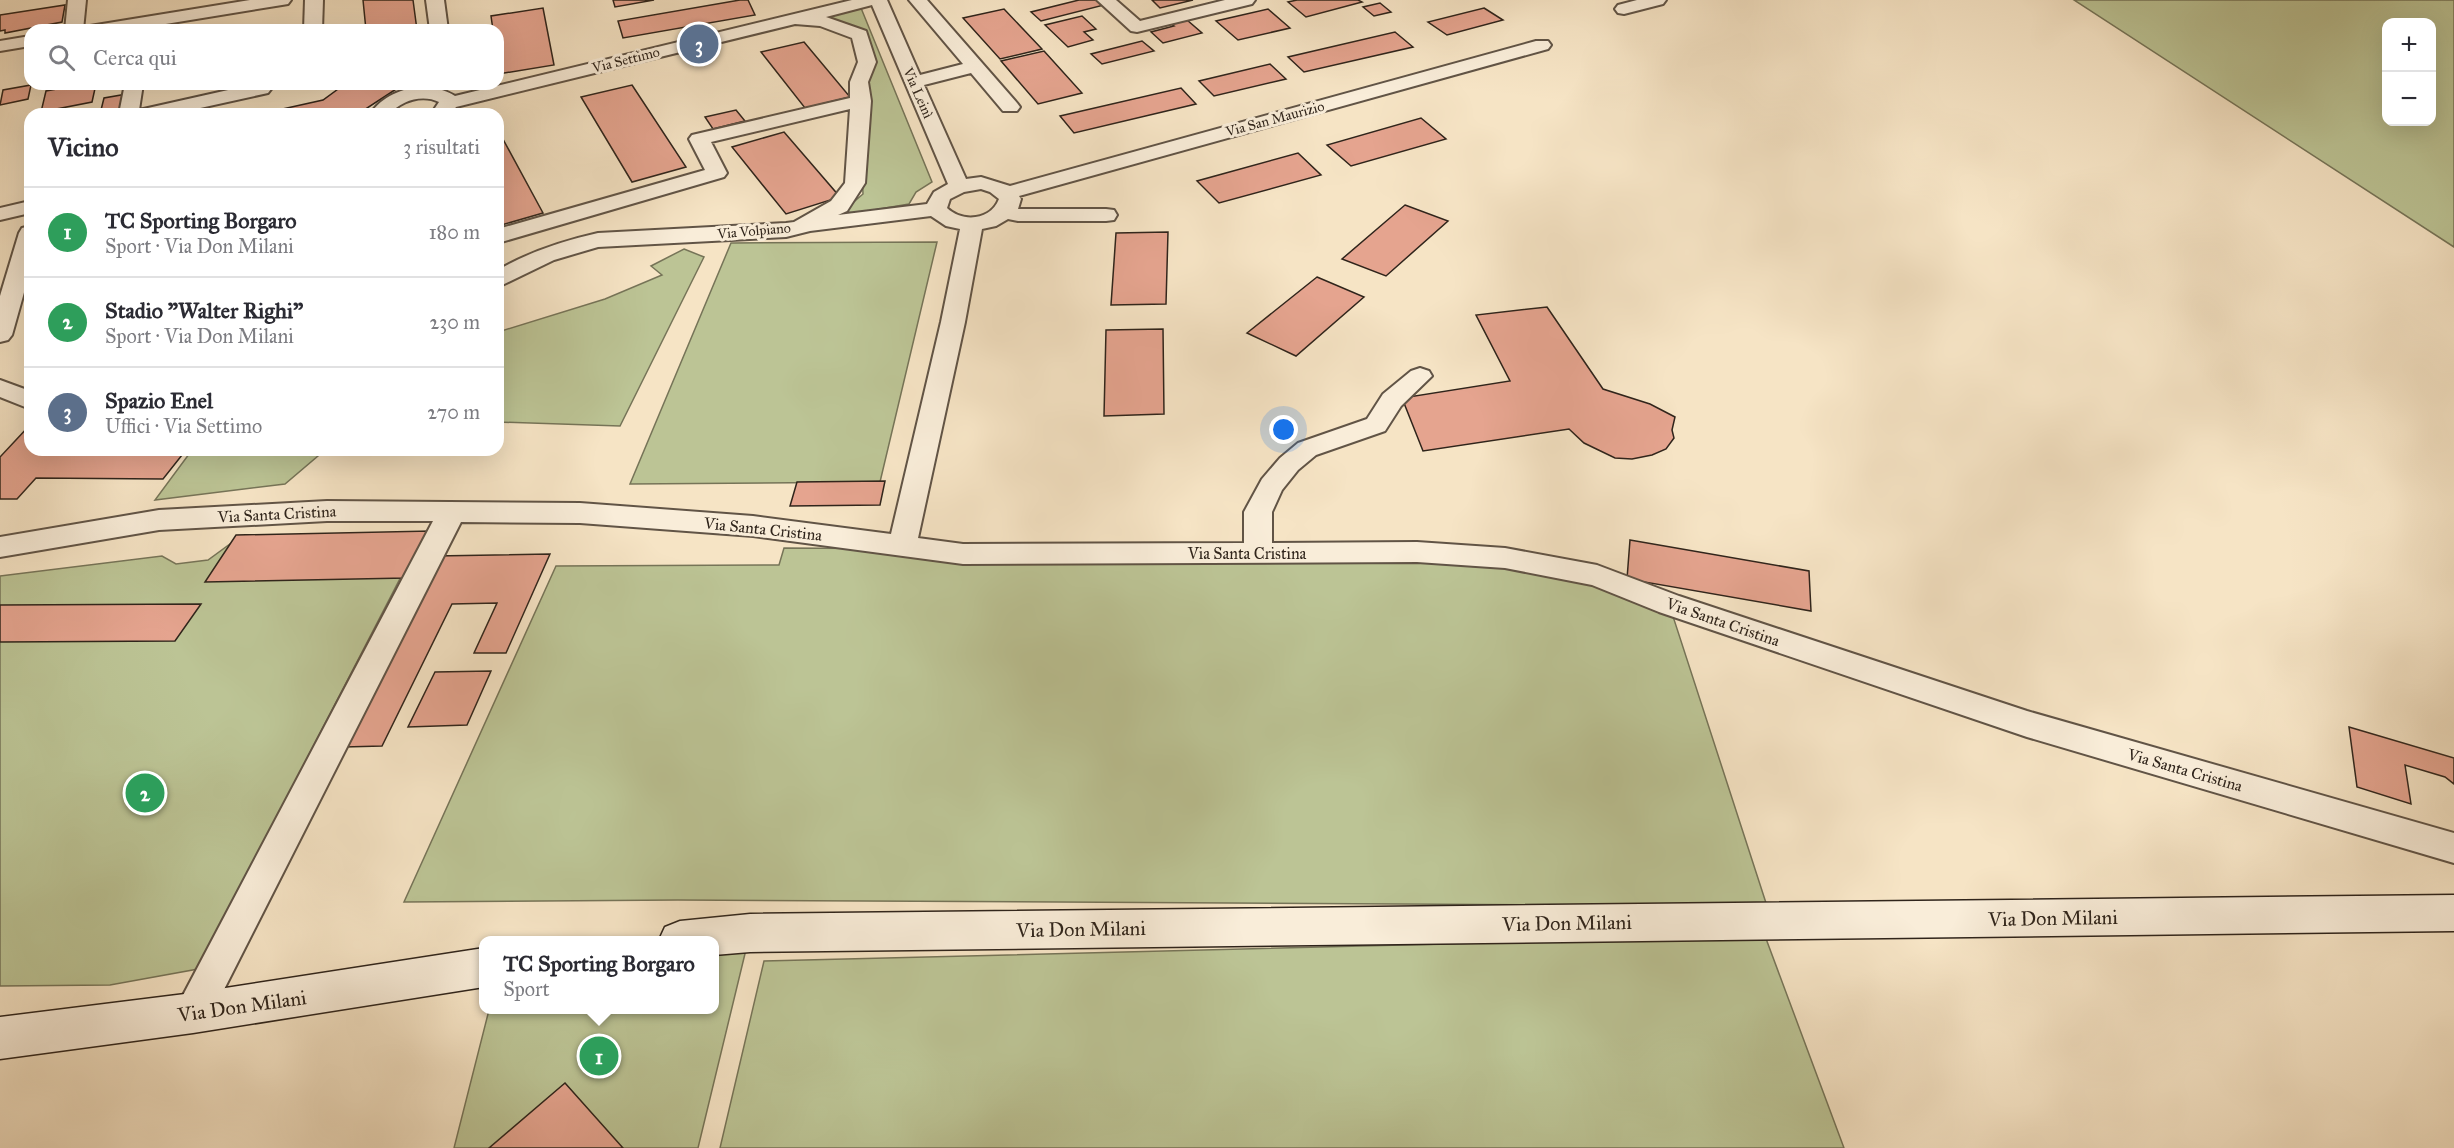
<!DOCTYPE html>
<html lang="it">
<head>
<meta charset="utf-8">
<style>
  body { margin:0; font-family:"IM FELL Great Primer",serif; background:#f2f2f3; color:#2b2b33 }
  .controls { position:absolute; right:18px; top:18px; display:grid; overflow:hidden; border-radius:12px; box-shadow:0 6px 24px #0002 }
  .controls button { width:54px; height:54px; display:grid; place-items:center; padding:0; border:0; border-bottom:2px solid #e1e1e2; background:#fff; color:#2b2b33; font:30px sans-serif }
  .you { position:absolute; left:1284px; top:430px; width:21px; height:21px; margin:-15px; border:4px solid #fff; border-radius:50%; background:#1a73e8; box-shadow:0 0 0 9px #1a73e833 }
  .badge { display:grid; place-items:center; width:39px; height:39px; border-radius:50%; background:#111827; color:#fff; font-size:20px; font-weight:700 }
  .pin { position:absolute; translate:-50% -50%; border:3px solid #fff; box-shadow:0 2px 6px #0006 }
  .popup { position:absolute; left:479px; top:936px; width:240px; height:78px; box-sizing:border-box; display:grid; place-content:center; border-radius:12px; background:#fff; filter:drop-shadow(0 2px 4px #0005); font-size:20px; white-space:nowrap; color:#7c7c81 }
  .popup b { font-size:22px; color:#2b2b33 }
  .popup::after { content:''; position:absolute; left:50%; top:100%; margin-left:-12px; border:12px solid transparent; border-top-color:#fff }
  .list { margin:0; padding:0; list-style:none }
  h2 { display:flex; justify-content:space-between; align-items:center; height:78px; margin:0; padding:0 24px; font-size:26px }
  h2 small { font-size:20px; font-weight:400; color:#7c7c81 }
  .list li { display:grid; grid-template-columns:39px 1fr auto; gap:18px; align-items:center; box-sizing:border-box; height:90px; padding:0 24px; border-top:2px solid #e1e1e2 }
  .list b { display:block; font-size:22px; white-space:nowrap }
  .list p { margin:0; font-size:20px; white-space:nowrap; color:#7c7c81 }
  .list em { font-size:20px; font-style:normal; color:#7c7c81 }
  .icon { flex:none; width:33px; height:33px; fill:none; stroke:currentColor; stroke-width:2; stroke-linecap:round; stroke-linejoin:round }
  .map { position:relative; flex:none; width:2454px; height:1148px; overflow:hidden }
  .search { position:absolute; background:#fff; box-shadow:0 6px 24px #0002; left:24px; top:24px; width:480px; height:66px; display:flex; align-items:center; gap:15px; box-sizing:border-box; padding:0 21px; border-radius:18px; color:#7c7c81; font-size:22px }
  .panel { position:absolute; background:#fff; box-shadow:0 6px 24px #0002; left:24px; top:108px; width:480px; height:348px; border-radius:18px }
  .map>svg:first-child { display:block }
  .green { fill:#bcc495; stroke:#767458; stroke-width:1.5; fill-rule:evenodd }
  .building { fill:#e5a48f; stroke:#2f241b; stroke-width:1.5 }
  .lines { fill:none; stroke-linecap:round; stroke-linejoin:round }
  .street-casing { stroke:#615446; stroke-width:4 }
  .secondary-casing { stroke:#2f241b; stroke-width:3 }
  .street { fill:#f9edd9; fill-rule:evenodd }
  .secondary { fill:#f9edd9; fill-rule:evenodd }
  .labels { text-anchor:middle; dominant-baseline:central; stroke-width:6; stroke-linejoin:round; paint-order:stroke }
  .far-street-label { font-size:14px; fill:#2f241b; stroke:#f9edd9 }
  .street-label { font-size:16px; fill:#2f241b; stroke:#f9edd9 }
  .near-street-label { font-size:20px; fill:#2f241b; stroke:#f9edd9 }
</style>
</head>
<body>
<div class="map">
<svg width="2454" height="1148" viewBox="0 0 2454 1148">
  <rect width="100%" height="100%" fill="#f6e4c5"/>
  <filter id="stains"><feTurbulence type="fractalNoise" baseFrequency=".00333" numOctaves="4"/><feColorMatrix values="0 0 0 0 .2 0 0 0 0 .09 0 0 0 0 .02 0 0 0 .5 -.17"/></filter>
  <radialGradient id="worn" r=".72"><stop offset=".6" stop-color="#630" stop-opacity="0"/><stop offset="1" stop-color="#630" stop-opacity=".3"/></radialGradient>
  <g class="green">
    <path d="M2074,0H2454V247ZM2386,22H2432V122H2386Z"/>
    <path d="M861,8L932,182L916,192L909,204L856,213L842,212L863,194L860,123V35L818,17Z"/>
    <path d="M937,242L880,482L630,484L731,243Z"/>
    <path d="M684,249L704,257L620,426L498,422V332L605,299L662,275L651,266Z"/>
    <path d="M192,450H325L285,484L155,500Z"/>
    <path d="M421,538L198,969L110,985L0,986V576L162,556L176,564L208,560L230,544Z"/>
    <path d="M784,548L1417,552L1505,558L1669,604L1767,906L678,900L404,902L556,566L779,565Z"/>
    <path d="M750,933L698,1148H454L489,1010H714V940H680Z"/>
    <path d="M1765,936L1844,1148H720L764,961Z"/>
  </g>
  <g class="building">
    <path d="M363,0H413L417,30H366Z"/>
    <path d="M613,0H654L615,7Z"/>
    <path d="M740,0H748L755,15L623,38L618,21Z"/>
    <path d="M1079,0H1097L1104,5L1041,21L1031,12Z"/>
    <path d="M1152,0H1193L1160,8Z"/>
    <path d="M1297,0H1358L1362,2L1306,17L1288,2Z"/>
    <path d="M1380,3L1391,12L1374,16L1363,7Z"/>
    <path d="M65,5L62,22L5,33V30L0,31V15Z"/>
    <path d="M543,8L554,65L498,74V30H493L491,16Z"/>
    <path d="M1484,8L1503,20L1447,35L1428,22Z"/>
    <path d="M1004,9L1042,49L1000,59L963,18Z"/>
    <path d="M1268,9L1290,28L1238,40L1216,21Z"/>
    <path d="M1082,16L1096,29L1084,32L1093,40L1068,47L1045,25Z"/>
    <path d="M1187,20L1202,33L1163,43L1151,32L1174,26L1171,24Z"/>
    <path d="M1395,32L1413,47L1304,72L1288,57Z"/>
    <path d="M1142,41L1154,51L1102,64L1091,54Z"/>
    <path d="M804,42L850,97L805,108L761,52Z"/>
    <path d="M1044,51L1082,93L1038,104L1001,61Z"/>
    <path d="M1270,64L1286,79L1214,96L1199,81Z"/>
    <path d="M84,84H96L92,102L41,112L46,91Z"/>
    <path d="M345,84H404L358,114H260L323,100Z"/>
    <path d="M31,85L28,99L0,105L3,90Z"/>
    <path d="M632,85L686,167L632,182L581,97Z"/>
    <path d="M1181,88L1196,104L1074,133L1060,116Z"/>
    <path d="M127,94L122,113L100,114L104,98Z"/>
    <path d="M736,110L745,121L713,129L705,117Z"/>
    <path d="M1421,118L1446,139L1351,166L1327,145Z"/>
    <path d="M498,130L543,213L498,226Z"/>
    <path d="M784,132L840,197L786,214L732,147Z"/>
    <path d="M1298,153L1321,175L1219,203L1197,181Z"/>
    <path d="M1405,205L1448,221L1386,276L1342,259Z"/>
    <path d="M1168,232L1166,304L1111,305L1116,233Z"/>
    <path d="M1317,277L1364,297L1296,356L1247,333Z"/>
    <path d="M1547,307L1603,389L1650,404L1675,417L1672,430L1674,438L1666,449L1652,455L1632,459L1615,458L1584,443L1569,429L1423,451L1402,398L1510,381L1476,315Z"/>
    <path d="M1163,329L1164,414L1104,416L1106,330Z"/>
    <path d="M30,425V450H186L163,479L36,478L17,499H0V457Z"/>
    <path d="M885,481L880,505L790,506L797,482Z"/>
    <path d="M431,531L406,578L205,582L236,535Z"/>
    <path d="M1630,540L1809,571L1811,611L1627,579Z"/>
    <path d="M550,554L506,653H474L497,603L452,604L382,746L344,747L435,556Z"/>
    <path d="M201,604L175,641L0,642V605Z"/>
    <path d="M491,671L467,725L408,727L435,672Z"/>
    <path d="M2349,727L2454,758V784L2445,777L2405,765L2411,804L2357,787Z"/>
    <path d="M565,1083L623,1148H489Z"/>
  </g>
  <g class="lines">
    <g class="street-casing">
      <g id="street">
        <path d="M68,0H86L83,30H65Z"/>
        <path d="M250,0H291L288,4L282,5L129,30H87L90,26L96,25Z"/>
        <path d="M305,0H323L322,30H304Z"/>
        <path d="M426,0H444L448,30H430Z"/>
        <path d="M852,0H887L920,75L963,64L909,0H927L1017,103L1020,107L1017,111H1003L971,73L924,85L966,179L981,177L1010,186L1536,41H1548L1551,45L1548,49L1019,196L1021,199L1018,209H1106L1114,210L1117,215L1114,220L1106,221H1018L1008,219L996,226L982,229L965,322L918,538L963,544L1244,543V512L1262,479L1280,458L1298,443L1367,419L1383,394L1411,371L1420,368L1429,371L1432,376L1401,406L1385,431L1316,455L1298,470L1282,490L1272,512V543L1417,542L1505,548L1597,565L1679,596L2027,711L2454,833V863L2027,737L1659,612L1592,585L1505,568L1417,562L963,564L753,536L580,523L461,522L206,1025L193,1031L180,1025L174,1013L180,1001L433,521H327L159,530L0,557V537L159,510L327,501L580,503L753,516L891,534L941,322L960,229L946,226L931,216L810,231L786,237L598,247L554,260L498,287V270C529,252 563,241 598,233L786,223L794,222L831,201L845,183L850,109L711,142L727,173L724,177L498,243V229L705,170L689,139L692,135L850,98V82L858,62L852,38L820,26L795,24L456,107L451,114H431L439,102C423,94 401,100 390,114H370C388,88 427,79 455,96ZM872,5L948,184L934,192L927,204L838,215L847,211L865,183L871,101L868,82L876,62L866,31L826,17ZM981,189L990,192L999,199C991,220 963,223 947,208L950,199L964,192Z"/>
        <path d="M1097,0H1116L1140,21L1225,0H1255L1252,4L1137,32L1131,31Z"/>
        <path d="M1637,0H1666L1663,4L1624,14L1618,13L1615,9L1618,5Z"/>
        <path d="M30,36V46L0,51V41Z"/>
        <path d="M125,84H143L139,110L255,84H275L268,93L173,114H119Z"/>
        <path d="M30,201V213L0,220V208Z"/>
        <path d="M30,226V271L12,335L8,340L0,342V296L19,233L22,228Z"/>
        <path d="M0,380L30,391V409L0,397Z"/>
      </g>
    </g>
    <g class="secondary-casing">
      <g id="secondary">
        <path d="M2454,895V931L750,952L714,955V940H659L665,927L680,921L750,914Z"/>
        <path d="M484,948V987L193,1033L0,1059V1017L193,993Z"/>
      </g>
    </g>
    <use href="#street" class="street"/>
    <use href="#secondary" class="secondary"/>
  </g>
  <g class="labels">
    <g class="far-street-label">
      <text transform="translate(626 60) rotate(-14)">Via Settimo</text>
      <text transform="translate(918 93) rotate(66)">Via Leinì</text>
      <text transform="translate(1275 119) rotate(-15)">Via San Maurizio</text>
      <text transform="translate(754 231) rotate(-5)">Via Volpiano</text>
    </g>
    <g class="street-label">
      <text transform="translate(277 514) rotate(-3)">Via Santa Cristina</text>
      <text transform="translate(763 529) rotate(6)">Via Santa Cristina</text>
      <text x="1247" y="553">Via Santa Cristina</text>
      <text transform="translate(1723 622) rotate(19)">Via Santa Cristina</text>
      <text transform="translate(2185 770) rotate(16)">Via Santa Cristina</text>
    </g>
    <g class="near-street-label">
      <text transform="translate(2053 918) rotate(-1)">Via Don Milani</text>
      <text transform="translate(1567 923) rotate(-1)">Via Don Milani</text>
      <text transform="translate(1081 929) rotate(-1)">Via Don Milani</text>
      <text transform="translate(242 1006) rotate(-8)">Via Don Milani</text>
    </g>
  </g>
  <rect width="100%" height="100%" filter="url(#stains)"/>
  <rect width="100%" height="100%" fill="url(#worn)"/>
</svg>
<div class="controls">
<button>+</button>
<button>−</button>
</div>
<div class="you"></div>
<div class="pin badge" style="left:599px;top:1056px;background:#2e9e5b">1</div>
<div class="popup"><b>TC Sporting Borgaro</b>Sport</div>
<div class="pin badge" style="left:145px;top:793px;background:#2e9e5b">2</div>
<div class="pin badge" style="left:699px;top:44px;background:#5c6f8a">3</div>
<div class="search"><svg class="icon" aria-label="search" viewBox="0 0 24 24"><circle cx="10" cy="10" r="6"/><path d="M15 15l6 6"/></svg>Cerca qui</div>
<section class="panel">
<h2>Vicino<small>3 risultati</small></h2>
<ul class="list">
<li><span class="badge" style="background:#2e9e5b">1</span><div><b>TC Sporting Borgaro</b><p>Sport · Via Don Milani</p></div><em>180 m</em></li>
<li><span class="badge" style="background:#2e9e5b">2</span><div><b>Stadio &quot;Walter Righi&quot;</b><p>Sport · Via Don Milani</p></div><em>230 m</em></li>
<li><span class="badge" style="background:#5c6f8a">3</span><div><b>Spazio Enel</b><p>Uffici · Via Settimo</p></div><em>270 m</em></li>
</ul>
</section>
</div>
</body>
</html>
